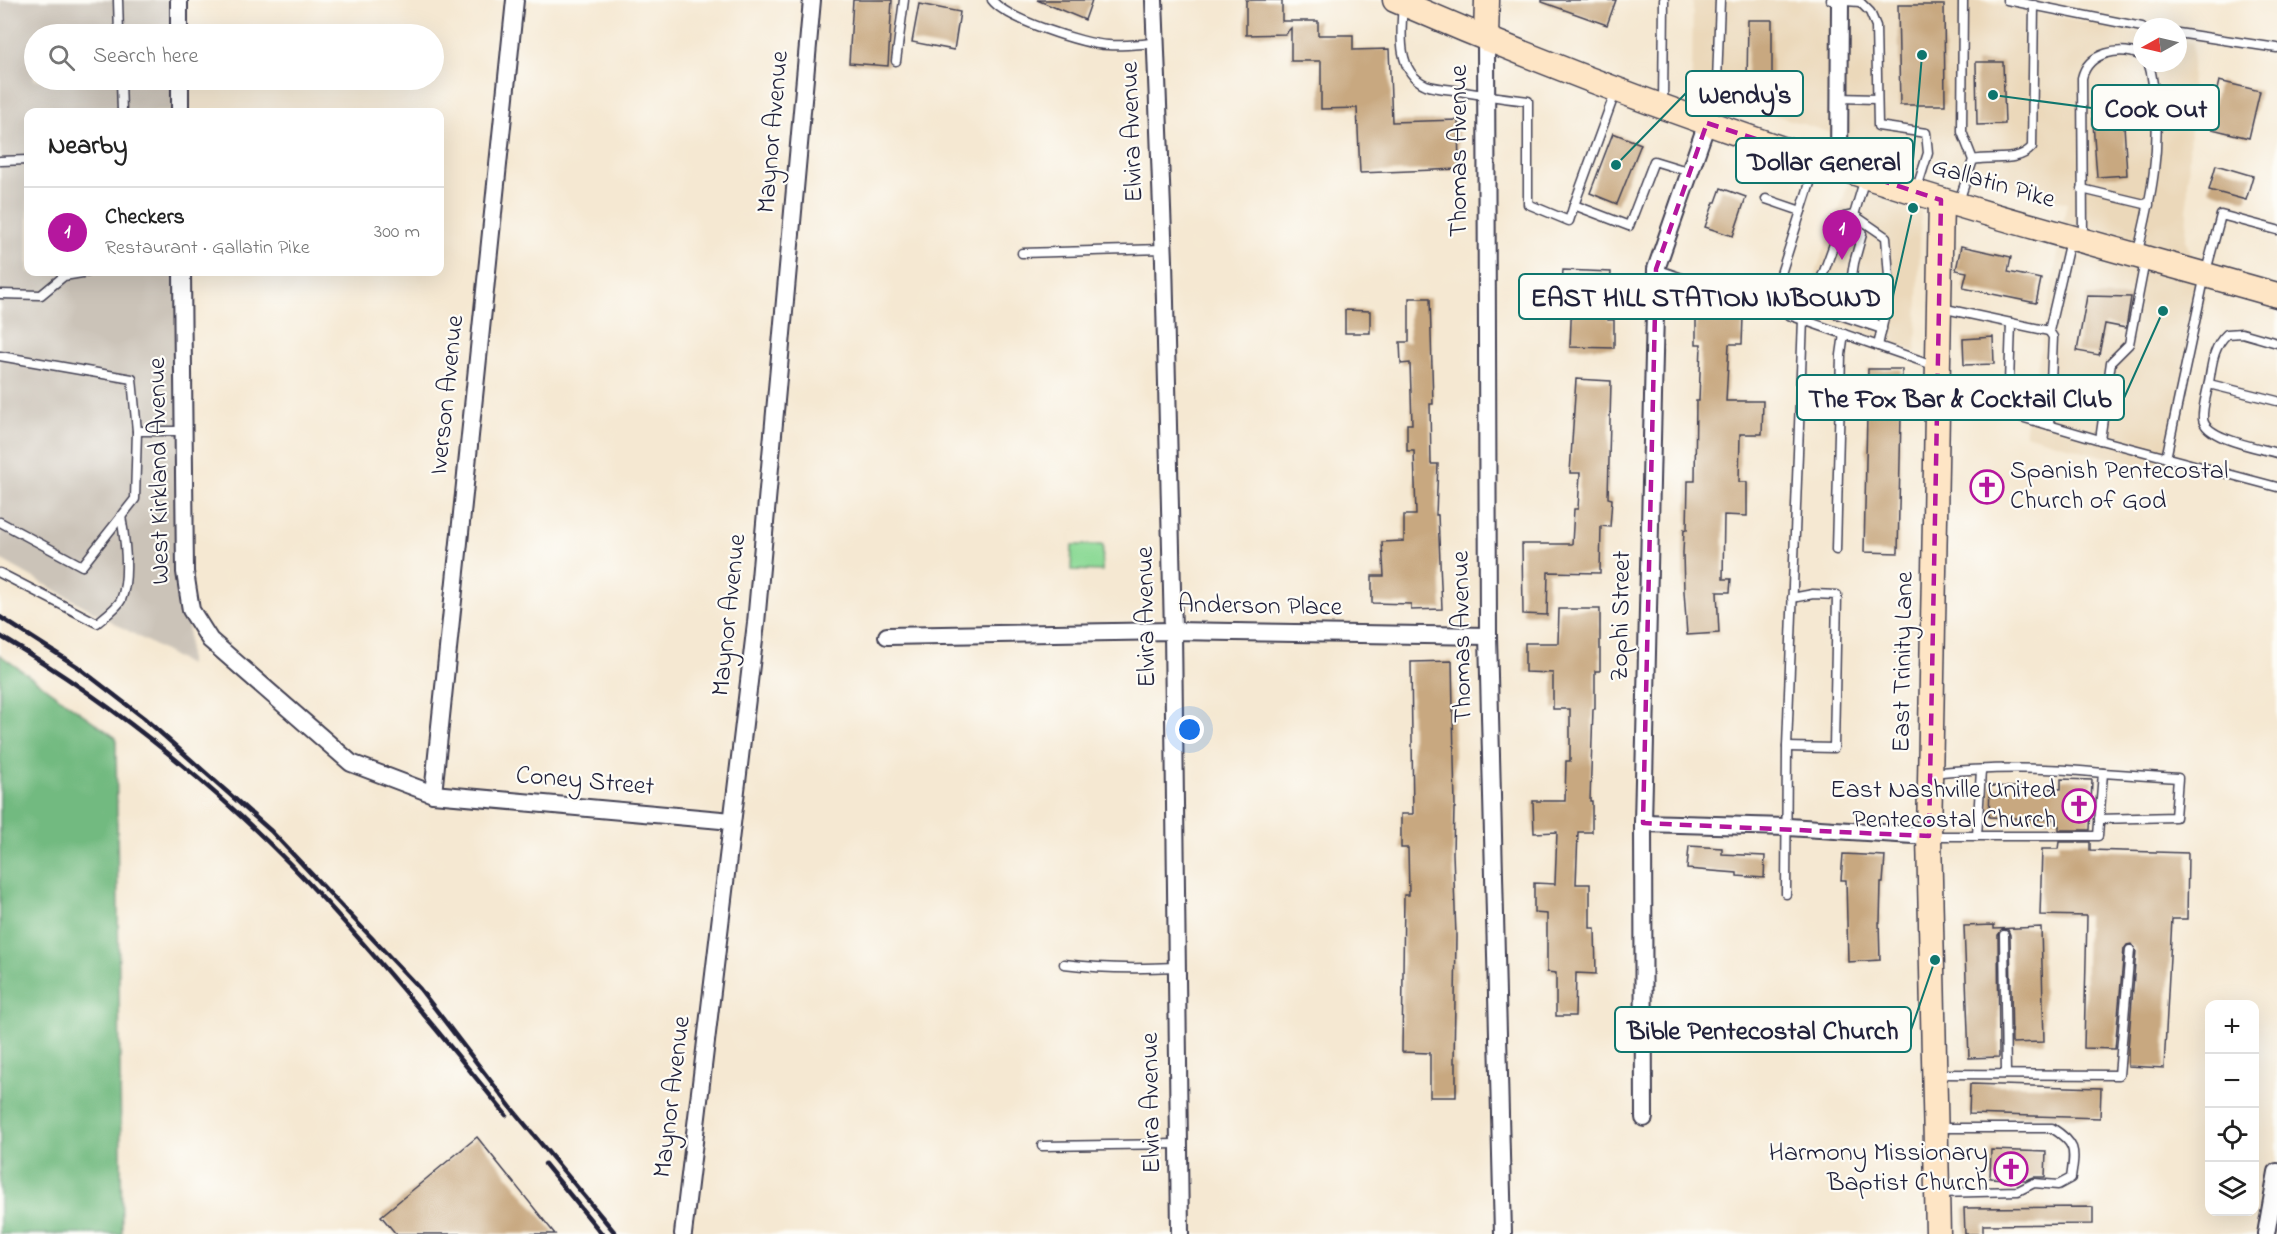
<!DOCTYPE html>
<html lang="en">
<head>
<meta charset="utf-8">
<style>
  body { margin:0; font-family:"Indie Flower",sans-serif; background:#f6f6f6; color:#222 }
  .controls { position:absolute; right:18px; bottom:18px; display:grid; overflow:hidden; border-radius:12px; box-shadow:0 6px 24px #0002 }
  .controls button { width:54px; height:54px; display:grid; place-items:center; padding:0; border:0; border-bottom:2px solid #e0e0e0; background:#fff; color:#222; font:30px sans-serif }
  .compass { position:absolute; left:2133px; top:18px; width:54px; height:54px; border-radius:50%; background:#fff; box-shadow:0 6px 24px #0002; rotate:262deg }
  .you { position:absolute; left:1190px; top:730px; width:21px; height:21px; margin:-15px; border:4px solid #fff; border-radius:50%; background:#1a73e8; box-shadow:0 0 0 9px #1a73e833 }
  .badge { display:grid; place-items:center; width:39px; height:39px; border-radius:50%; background:#b5179e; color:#fff; font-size:20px; font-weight:700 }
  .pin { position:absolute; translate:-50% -50px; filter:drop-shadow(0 2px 3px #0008) }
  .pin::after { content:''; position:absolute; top:32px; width:21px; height:18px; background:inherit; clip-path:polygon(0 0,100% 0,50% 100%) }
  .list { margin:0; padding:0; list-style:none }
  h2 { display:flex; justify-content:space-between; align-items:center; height:78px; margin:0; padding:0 24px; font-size:26px }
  h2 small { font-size:20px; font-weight:400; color:#767676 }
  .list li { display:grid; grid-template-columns:39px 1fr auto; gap:18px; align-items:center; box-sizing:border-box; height:90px; padding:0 24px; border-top:2px solid #e0e0e0 }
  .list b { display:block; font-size:22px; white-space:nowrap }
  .list p { margin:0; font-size:20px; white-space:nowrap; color:#767676 }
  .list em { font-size:20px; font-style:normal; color:#767676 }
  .icon { flex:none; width:33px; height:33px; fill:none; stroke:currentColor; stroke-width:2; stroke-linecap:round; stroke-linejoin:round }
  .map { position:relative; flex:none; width:2277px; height:1234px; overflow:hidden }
  .search { position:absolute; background:#fff; box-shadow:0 6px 24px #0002; left:24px; top:24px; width:420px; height:66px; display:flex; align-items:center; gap:15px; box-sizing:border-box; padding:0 21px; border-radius:33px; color:#767676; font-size:22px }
  .panel { position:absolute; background:#fff; box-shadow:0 6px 24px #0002; left:24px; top:108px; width:420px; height:168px; border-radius:12px }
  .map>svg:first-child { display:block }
  .built { fill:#ebd8ba }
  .industrial { fill:#cbc3b8 }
  .green { fill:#8eda97; stroke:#587e69; stroke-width:1.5 }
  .forest { fill:#72ba80; stroke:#4a6e5e; stroke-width:1.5 }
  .building { fill:#c8a880 }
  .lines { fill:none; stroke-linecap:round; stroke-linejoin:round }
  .lane-casing { stroke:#424052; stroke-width:11 }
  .street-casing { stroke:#424052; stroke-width:20 }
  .secondary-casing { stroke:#424052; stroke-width:27 }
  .lane { stroke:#fff; stroke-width:8 }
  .street { stroke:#fff; stroke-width:16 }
  .secondary { stroke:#fee5c5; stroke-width:24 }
  .rail { stroke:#22223b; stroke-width:4.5 }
  .marked { fill:none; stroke:#b5179e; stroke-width:4.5; stroke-dasharray:12 8; stroke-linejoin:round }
  .labels { text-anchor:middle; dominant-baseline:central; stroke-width:4.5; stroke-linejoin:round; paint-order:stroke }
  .street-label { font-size:26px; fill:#22223b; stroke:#fdfcf7 }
  .poi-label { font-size:26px; fill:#22223b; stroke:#fdfcf7; text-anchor:end }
  .leader { fill:none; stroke:#0f766e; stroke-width:2 }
  .callout-dot { fill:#0f766e; stroke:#fdfcf7; stroke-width:2 }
  .callout { fill:#fdfcf7; stroke:#0f766e; stroke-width:2 }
  .callout-label { font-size:27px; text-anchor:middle; font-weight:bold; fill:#22223b }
</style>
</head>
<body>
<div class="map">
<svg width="2277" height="1234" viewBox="0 0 2277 1234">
  <rect width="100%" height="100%" fill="#fdfcf7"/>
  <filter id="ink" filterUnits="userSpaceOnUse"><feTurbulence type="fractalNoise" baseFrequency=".0167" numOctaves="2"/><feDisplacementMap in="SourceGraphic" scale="12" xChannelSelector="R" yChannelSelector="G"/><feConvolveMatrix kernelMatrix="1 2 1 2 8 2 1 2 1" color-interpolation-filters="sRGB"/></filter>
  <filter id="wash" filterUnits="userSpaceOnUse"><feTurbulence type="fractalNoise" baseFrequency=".008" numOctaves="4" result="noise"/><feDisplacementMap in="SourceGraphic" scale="24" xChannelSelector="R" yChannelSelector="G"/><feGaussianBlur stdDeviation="1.35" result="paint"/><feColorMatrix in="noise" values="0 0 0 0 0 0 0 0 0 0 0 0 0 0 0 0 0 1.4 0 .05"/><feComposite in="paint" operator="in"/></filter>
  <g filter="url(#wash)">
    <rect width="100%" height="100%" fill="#f5e8d2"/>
    <path class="built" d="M1693,0H1978L2142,33V63H2178V40L2193,43L2186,241L2206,300L2168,475L2025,434L2067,203L1923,160L1916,352L1802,311L1863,143L1692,89Z"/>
    <path class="industrial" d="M0,0H185V34H34V80H185V112H28V272H186L189,665L0,559Z"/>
    <path class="green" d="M1072,545H1103L1102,571L1071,570Z"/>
    <path class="forest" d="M0,655L116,738L122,1234H0Z"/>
    <g id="blocks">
      <g class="building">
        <path d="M853,0H892L888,66L849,63Z"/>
        <path d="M1037,0H1092L1085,20Z"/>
        <path d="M1246,0H1282V21H1318V35H1353V50L1389,49L1392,122L1458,120L1459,169L1360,173L1357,108L1321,109V61H1291V28L1285,34L1246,35Z"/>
        <path d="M1542,0H1616L1607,25L1542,2Z"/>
        <path d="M919,4L960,12L954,50L912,42Z"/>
        <path d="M1898,5H1944L1945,105H1900Z"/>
        <path d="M1748,20H1772V83H1747Z"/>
        <path d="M1976,62H2003L2005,124L1977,125Z"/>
        <path d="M2219,81L2260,91L2249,138L2208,128Z"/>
        <path d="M2123,108L2127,175L2097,177L2092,109Z"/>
        <path d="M1613,133L1641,144L1617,204L1590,193Z"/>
        <path d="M2216,165L2253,176L2246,200L2209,190Z"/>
        <path d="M1721,188L1746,197L1733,236L1705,227L1714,202H1716Z"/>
        <path d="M1961,246L2011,257L2008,272L2041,279L2036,303L1963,288L1967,272L1956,270Z"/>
        <path d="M1563,270L1611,272L1608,320H1614V348L1570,347L1572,297H1561Z"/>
        <path d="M2087,296L2131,297L2126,328L2105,324L2099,355L2077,351Z"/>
        <path d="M1409,298H1430L1433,404H1430L1431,464H1438L1436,515H1438L1442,609L1411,610V604L1372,603V576H1384L1382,542L1404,541V515H1416L1414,451H1407V424H1412L1410,363L1401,364L1400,342H1409Z"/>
        <path d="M1345,310L1370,311V333H1345Z"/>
        <path d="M1696,317H1743L1742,344H1729L1726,401H1763L1762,434H1740L1739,482H1747V516L1724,515L1723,579H1731L1730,592H1717L1719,633L1687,635L1684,591L1683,553L1684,529L1687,530L1688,481H1695L1696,401H1699L1701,344H1696Z"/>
        <path d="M1993,337L1994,364L1964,365L1963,339Z"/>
        <path d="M1868,369H1902L1898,553L1864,552Z"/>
        <path d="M1576,379L1611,381L1608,498L1612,499L1610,527L1601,526L1600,573L1548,572L1547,615L1523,614L1522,544H1572L1574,509H1578L1580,473H1570Z"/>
        <path d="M1559,609H1600V671H1595V709H1593L1590,801H1592V832H1578L1576,884H1590V928H1595L1596,974L1576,973L1575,1016H1556V973L1547,972V914L1534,913V883L1555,884L1557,832L1534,833L1533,801H1565L1566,761H1570V709H1553V673L1525,672V643H1558Z"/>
        <path d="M1452,661L1455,808H1454L1453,853L1456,936L1454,1063H1456V1097H1430V1053L1402,1052L1404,895H1409L1408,848H1401V814H1413L1411,662Z"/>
        <path d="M2061,779L2092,780L2090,830H2059V820L1989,817L1990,786L2061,789Z"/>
        <path d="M2059,842H2090V850L2188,853L2187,919H2172L2164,1068L2128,1066V1049L2136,951L2131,944L2127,945L2124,949L2115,1049L2084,1048L2087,916L2040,915L2042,849H2058Z"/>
        <path d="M1689,846L1722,848V854L1765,856L1764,878L1737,876V873L1687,869Z"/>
        <path d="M1843,854L1885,856L1883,883H1881L1880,922H1879L1880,960L1848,962L1846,880H1841Z"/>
        <path d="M1994,925V929L2041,927L2044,1042L2012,1043L2010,935L2008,930L2003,929L1998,935L1999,1057L1969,1058L1964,926Z"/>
        <path d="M1970,1084L2101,1088L2100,1118L1969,1114Z"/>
        <path d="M477,1137L555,1234H396L381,1216Z"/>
        <path d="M1991,1150L2046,1152L2045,1177H2034L2026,1180L1990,1178Z"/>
        <path d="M2093,1207V1224L1983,1225V1234H1965L1964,1208Z"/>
      </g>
    </g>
  </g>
  <g filter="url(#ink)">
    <use href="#blocks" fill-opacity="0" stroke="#424052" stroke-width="1.5"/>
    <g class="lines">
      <g class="lane-casing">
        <g id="lane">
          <path d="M118,0L119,34"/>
          <path d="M992,0C1006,19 1083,44 1108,45C1123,46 1139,44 1155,43"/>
          <path d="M1831,0L1860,2L1870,12L1876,26L1878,126L1926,133L1928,153L1916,191"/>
          <path d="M1963,0L1962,132L1973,160"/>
          <path d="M2007,0L2142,27"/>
          <path d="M1403,5C1401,31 1396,72 1426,85C1434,88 1445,89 1454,90C1479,95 1503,98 1528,101V204L1569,221L1574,205"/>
          <path d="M2178,33L2277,48"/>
          <path d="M896,61L904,0"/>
          <path d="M121,80L122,112"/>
          <path d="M1615,93L1574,205L1629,226L1654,161L1690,172"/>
          <path d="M1839,98L1876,99"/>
          <path d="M1663,104L1664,0"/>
          <path d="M1708,120L1717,82L1720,0"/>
          <path d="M0,161L28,160"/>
          <path d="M1865,178L1854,215L1886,237L1890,290L1878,346"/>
          <path d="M2082,189L2149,205"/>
          <path d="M1766,199L1801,211"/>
          <path d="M1958,204L1973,160C1994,155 2016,164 2032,147L2034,5"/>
          <path d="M1854,215L1862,234L1854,263L1849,294L1861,311L1882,329L1828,311L1820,302L1819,285L1844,217Z"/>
          <path d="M2083,238L2082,78C2088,52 2120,46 2142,56"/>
          <path d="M1022,253L1163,249"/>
          <path d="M2137,255C2151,199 2162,147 2154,90C2152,81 2152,71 2148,63"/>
          <path d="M1656,269L1936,366"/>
          <path d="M1779,280L1817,161"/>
          <path d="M0,294L41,295L64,276L88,272"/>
          <path d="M1941,308L2049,331"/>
          <path d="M2277,343L2242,333L2227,334C2213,347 2212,364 2209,382C2207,393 2202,408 2203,419C2205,439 2260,448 2277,453"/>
          <path d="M0,356L132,379L137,431L135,499L82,566L0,522"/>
          <path d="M2209,384L2277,401"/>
          <path d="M1939,393L2100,440L2277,487"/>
          <path d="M2008,413L2011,323"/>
          <path d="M2049,425L2053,337L2049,331L2070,240"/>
          <path d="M137,431H184"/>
          <path d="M2100,440L2111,362L2129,344L2145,261"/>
          <path d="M2166,458L2205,275L2221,215L2277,230"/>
          <path d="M1836,550L1841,355L1844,334"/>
          <path d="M0,573L97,623C104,617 117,608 121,600C130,578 125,539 121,516"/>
          <path d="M1787,747L1834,748L1837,595L1813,594L1792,598"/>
          <path d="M2099,819L2175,817L2178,778L2103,773"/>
          <path d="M1930,836H2098L2103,773C2047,767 1988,767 1931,773"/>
          <path d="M1977,836L1981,770"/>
          <path d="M1786,894L1787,747L1803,319"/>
          <path d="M2004,935L2006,1074"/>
          <path d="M1064,964C1102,969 1138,969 1176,967"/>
          <path d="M1938,1074L2119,1075L2130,950"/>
          <path d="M1936,1128H2052C2077,1144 2075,1150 2071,1178L2058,1185L2034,1183L2018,1191L1938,1193"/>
          <path d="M1042,1146L1178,1144"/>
        </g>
      </g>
      <g class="street-casing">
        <g id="street">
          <path d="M179,0V34"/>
          <path d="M1154,0L1164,261L1173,631L1180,1234"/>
          <path d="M1486,39L1488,636L1503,1234"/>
          <path d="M180,80V112"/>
          <path d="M1839,168L1840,0"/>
          <path d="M182,272L185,572L191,610L210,640L351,763L433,794L732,821"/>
          <path d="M887,636L1173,631L1488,636"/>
          <path d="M433,794L515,0"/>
          <path d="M1643,823L1788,827L1929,836"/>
          <path d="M1644,1118L1643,823L1656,269L1707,123"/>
          <path d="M683,1234L756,623L812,0"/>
          <path d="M2266,1234L2277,1172"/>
        </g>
      </g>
      <g class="secondary-casing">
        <g id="secondary">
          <path d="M1395,0C1540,63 1687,118 1837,167C1982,215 2130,253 2277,295"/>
          <path d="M1486,39L1487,0"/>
          <path d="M1938,1234L1929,836L1941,200"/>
        </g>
      </g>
      <use href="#lane" class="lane"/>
      <use href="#street" class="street"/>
      <use href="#secondary" class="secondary"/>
      <g class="rail">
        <path d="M0,617L78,667L144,718L271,831L420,989L513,1110L616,1234"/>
        <path d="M0,636C120,707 233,800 327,903C389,971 448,1043 506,1115"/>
        <path d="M545,1164L602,1234"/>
      </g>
    </g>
  </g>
  <path class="marked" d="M1707,123L1941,200L1929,836L1643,823L1656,269Z"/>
  <defs>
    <g id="church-ring" transform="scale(1.725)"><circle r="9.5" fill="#fdfcf7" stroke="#b5179e" stroke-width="1.5"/><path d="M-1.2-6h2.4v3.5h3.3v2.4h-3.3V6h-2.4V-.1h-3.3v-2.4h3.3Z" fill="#b5179e"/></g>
  </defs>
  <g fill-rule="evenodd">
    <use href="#church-ring" x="1987" y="487"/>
    <use href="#church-ring" x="2079" y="806"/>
    <use href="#church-ring" x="2011" y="1169"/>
  </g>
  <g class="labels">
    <g class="street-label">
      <text transform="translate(774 132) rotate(-85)">Maynor Avenue</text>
      <text transform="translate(1133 132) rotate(-92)">Elvira Avenue</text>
      <text transform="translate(1460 151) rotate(-90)">Thomas Avenue</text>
      <text transform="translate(1993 184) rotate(16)">Gallatin Pike</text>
      <text transform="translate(448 395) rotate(-84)">Iverson Avenue</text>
      <text transform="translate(160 471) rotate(-91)">West Kirkland Avenue</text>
      <text transform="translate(1260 607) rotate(1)">Anderson Place</text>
      <text transform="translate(730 615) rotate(-84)">Maynor Avenue</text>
      <text transform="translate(1622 616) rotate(-89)">Zophi Street</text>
      <text transform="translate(1147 617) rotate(-91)">Elvira Avenue</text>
      <text transform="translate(1463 637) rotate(-91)">Thomas Avenue</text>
      <text transform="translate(1904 662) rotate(-89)">East Trinity Lane</text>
      <text transform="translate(585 782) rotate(5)">Coney Street</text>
      <text transform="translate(673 1097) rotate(-83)">Maynor Avenue</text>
      <text transform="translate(1152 1103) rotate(-91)">Elvira Avenue</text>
    </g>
    <g class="poi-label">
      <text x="2010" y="472" text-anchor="start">Spanish Pentecostal<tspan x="2010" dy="30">Church of God</tspan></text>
      <text x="2056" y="791">East Nashville United<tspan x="2056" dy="30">Pentecostal Church</tspan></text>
      <text x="1988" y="1154">Harmony Missionary<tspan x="1988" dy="30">Baptist Church</tspan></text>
    </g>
  </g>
  <path class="leader" d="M1616 165L1686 93M1993 95L2092 108M1922 55L1913 161M1913 208L1893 296M2163 311L2124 398M1935 960L1911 1030"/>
  <g class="callout-dot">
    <circle cx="1616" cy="165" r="6"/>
    <circle cx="1993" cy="95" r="6"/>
    <circle cx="1922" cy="55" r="6"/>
    <circle cx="1913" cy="208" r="6"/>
    <circle cx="2163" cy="311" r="6"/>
    <circle cx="1935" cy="960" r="6"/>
  </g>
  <g class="callout">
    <rect x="1686" y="71" width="117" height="45" rx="6"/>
    <rect x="2092" y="85" width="127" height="45" rx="6"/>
    <rect x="1736" y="138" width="177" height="45" rx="6"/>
    <rect x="1519" y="274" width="374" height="45" rx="6"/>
    <rect x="1797" y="375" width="327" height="45" rx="6"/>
    <rect x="1615" y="1007" width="296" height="45" rx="6"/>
  </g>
  <g class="callout-label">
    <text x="1745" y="103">Wendy's</text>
    <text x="2156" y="117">Cook Out</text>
    <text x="1824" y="170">Dollar General</text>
    <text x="1706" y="306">EAST HILL STATION INBOUND</text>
    <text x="1960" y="407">The Fox Bar &amp; Cocktail Club</text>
    <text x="1763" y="1039">Bible Pentecostal Church</text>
  </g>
</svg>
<div class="controls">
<button>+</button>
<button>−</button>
<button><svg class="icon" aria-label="locate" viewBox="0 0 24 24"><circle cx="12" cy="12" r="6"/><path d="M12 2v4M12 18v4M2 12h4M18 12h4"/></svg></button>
<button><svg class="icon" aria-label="layers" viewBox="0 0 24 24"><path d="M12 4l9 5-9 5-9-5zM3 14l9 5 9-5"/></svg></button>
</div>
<svg class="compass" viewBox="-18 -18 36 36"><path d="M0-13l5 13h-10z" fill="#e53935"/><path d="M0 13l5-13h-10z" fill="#767676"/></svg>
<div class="you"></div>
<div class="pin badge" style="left:1842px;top:260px">1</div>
<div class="search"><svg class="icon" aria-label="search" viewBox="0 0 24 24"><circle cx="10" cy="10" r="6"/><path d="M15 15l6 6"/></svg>Search here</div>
<section class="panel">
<h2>Nearby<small></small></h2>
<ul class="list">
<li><span class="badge">1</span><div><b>Checkers</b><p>Restaurant · Gallatin Pike</p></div><em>300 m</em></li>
</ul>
</section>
</div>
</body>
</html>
